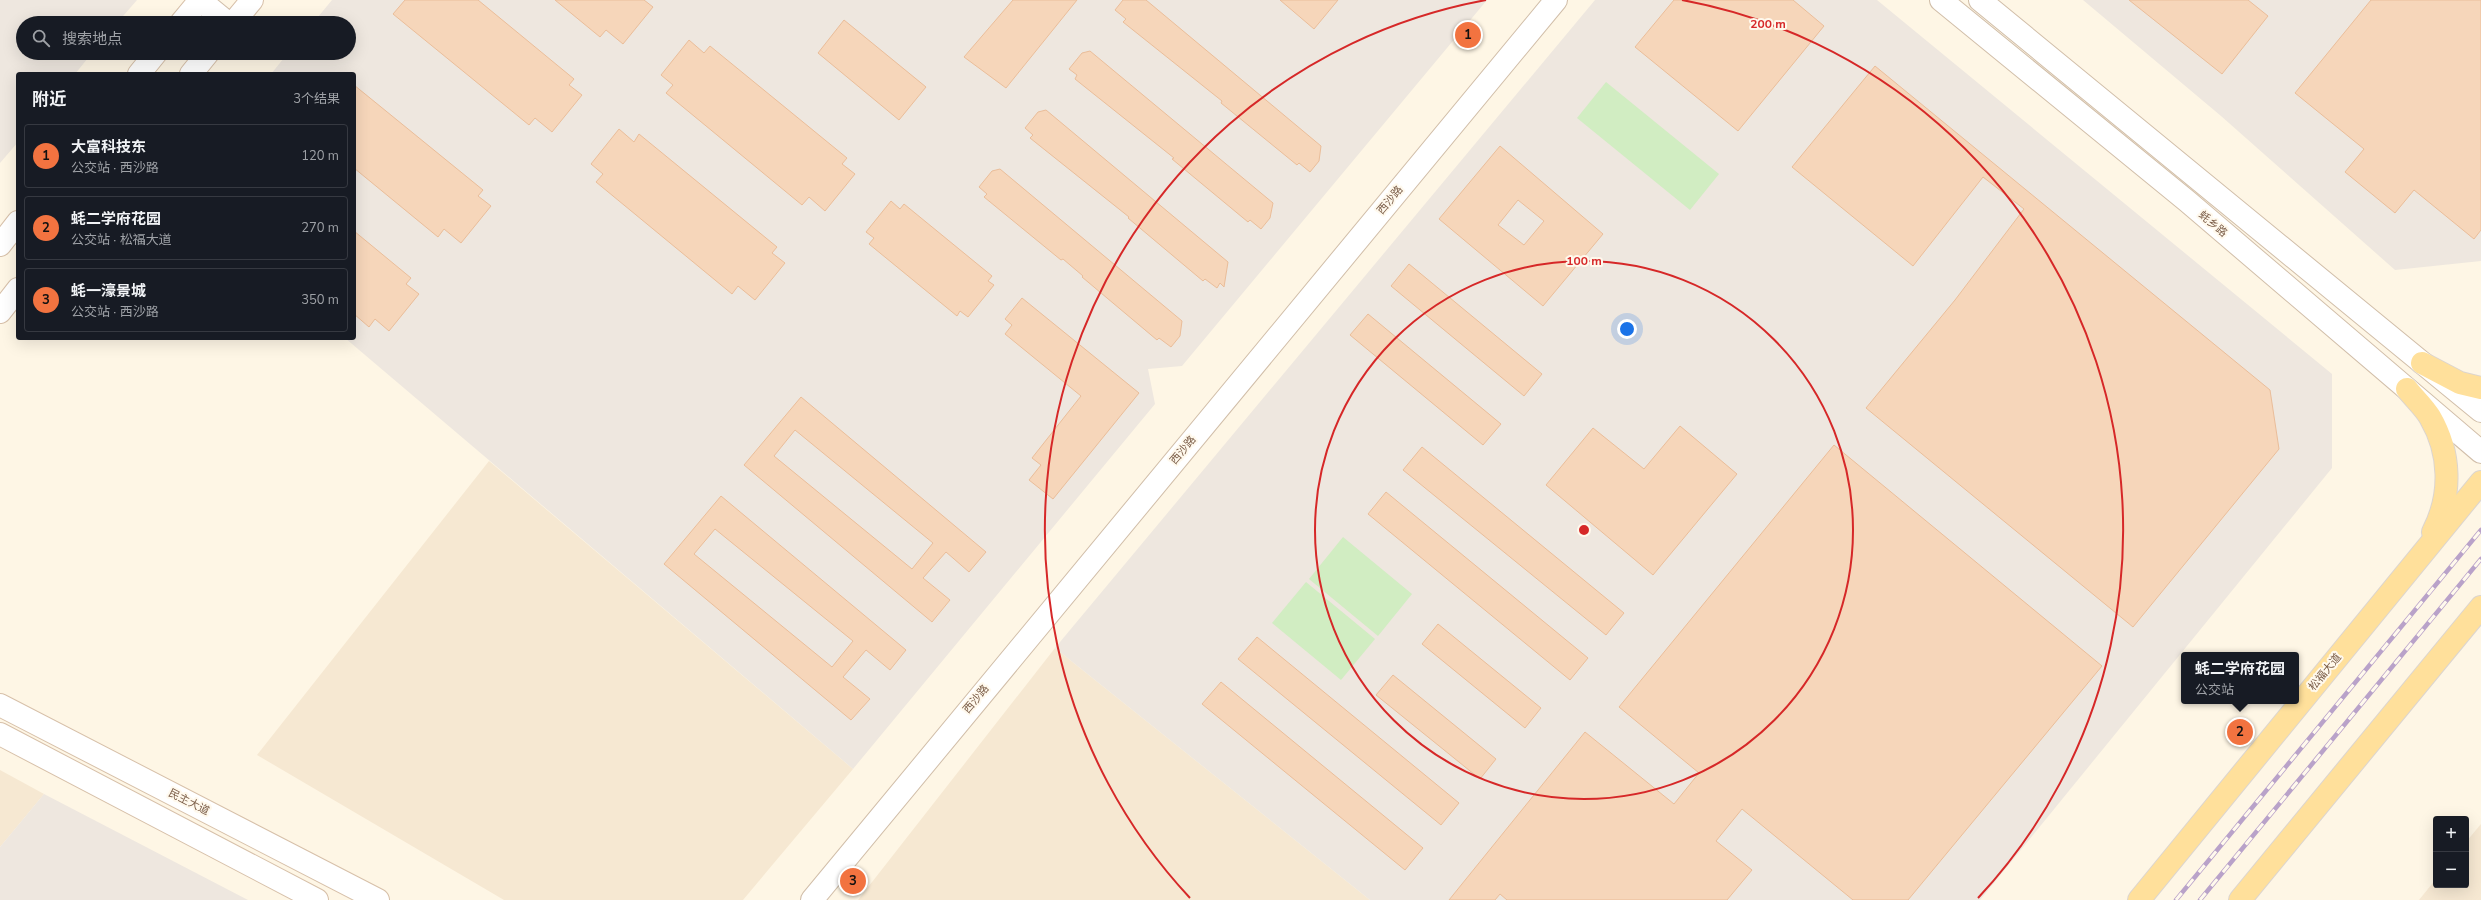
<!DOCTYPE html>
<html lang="zh">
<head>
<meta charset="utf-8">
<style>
  body { margin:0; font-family:"Nunito Sans","Noto Sans SC",sans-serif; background:#242831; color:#f1f3f6 }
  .controls { position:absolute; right:12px; bottom:12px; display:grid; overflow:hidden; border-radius:4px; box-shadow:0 4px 16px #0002 }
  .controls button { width:36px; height:36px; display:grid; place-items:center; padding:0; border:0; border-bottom:1px solid #363941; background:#171b24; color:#f1f3f6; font:20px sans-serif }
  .you { position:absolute; left:1627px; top:329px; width:14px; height:14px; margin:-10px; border:3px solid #fff; border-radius:50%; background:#1a73e8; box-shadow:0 0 0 6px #1a73e833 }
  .badge { display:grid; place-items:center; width:26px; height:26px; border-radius:50%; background:#f27340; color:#111; font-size:13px; font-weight:700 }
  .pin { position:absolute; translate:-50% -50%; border:2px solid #fff; box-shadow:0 1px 4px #0006 }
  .popup { position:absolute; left:2181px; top:652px; width:118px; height:52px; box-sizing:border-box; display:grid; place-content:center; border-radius:4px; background:#171b24; filter:drop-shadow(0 1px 3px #0005); font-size:13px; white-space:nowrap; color:#9ea1a6 }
  .popup b { font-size:15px; color:#f1f3f6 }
  .popup::after { content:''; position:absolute; left:50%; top:100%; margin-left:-8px; border:8px solid transparent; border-top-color:#171b24 }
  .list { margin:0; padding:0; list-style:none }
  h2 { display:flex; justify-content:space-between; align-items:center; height:52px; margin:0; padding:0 16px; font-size:17px }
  h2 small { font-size:13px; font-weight:400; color:#9ea1a6 }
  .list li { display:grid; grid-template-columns:26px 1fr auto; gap:12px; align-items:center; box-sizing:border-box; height:64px; margin:0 8px 8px; padding:0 8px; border:1px solid #363941; border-radius:4px }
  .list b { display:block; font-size:15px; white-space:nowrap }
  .list p { margin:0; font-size:13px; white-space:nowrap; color:#9ea1a6 }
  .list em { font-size:13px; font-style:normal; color:#9ea1a6 }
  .icon { flex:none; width:22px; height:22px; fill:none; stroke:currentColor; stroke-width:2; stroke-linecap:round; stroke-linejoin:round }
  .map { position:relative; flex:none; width:2481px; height:900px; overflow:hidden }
  .search { position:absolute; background:#171b24; box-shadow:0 4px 16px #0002; left:16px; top:16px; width:340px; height:44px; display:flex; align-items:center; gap:10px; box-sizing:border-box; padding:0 14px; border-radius:22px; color:#9ea1a6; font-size:15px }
  .panel { position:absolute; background:#171b24; box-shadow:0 4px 16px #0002; left:16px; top:72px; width:340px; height:268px; border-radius:4px }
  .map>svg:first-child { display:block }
  .residential { fill:#f6e8d2 }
  .industrial { fill:#eee7df }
  .green { fill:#d1edc2 }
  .building { fill:#f6d6ba; stroke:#eabd99; fill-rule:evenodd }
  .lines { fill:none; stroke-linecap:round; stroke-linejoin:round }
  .minor-casing { stroke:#d1bea9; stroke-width:24 }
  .tertiary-casing { stroke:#d1bea9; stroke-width:24 }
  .secondary-casing { stroke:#d7c0a9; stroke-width:24 }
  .primary-casing { stroke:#dcd5cf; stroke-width:24 }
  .minor { stroke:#fff; stroke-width:22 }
  .tertiary { stroke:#fff; stroke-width:22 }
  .secondary { stroke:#fff; stroke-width:22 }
  .primary { stroke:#ffe09b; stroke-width:22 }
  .rail-casing { stroke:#b9a2c9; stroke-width:4.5 }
  .rail { stroke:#fff9ed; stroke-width:3; stroke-dasharray:9; stroke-linecap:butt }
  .ring { fill:none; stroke:#d62828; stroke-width:2 }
  .labels { text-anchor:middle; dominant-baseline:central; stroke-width:4; stroke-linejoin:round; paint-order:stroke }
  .street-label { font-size:11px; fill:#7a5c47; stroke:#fff9ed }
  .centre { fill:#d62828; stroke:#fff9ed; stroke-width:2 }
  .ring-label { font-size:12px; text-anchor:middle; font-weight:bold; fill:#d62828; stroke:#fff9ed; stroke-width:4; stroke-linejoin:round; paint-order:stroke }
</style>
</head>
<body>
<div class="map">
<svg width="2481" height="900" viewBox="0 0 2481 900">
  <rect width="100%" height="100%" fill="#fef6e5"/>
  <g class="residential">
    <path d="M489,461L853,769L743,900H504L257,755Z"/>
    <path d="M1055,648L1370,900H858Z"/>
    <path d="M0,770L44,794L0,847Z"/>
    <path d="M2481,824V900H2419L2436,879V885H2466V842Z"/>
  </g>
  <g class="industrial">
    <path d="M0,0H137L117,23H23V53H92L75,74H18V142L0,163Z"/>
    <path d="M332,0H1487L1182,366L1148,369L1155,404L853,769L345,338H354V74H271L288,53H349V23H313Z"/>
    <path d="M1595,0H1877L2332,374V468L1980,900H1370L1055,648Z"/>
    <path d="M2083,0H2481V261L2395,270L2221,116Z"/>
    <path d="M44,794L248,900H0V847Z"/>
  </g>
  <g class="green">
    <path d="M1606,82L1719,174L1690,210L1577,118Z"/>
    <path d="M1343,537L1412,594L1378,636L1309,579Z"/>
    <path d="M1306,582L1375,639L1341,680L1272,623Z"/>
  </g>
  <g class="building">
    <path d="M405,0H478L574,79L569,85L582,95L552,132L535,118L529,125L393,14Z"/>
    <path d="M555,0H644L653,7L623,44L606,30L600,37Z"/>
    <path d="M1013,0H1077L1006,88L964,57Z"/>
    <path d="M1123,0H1146L1321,146L1319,161L1310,172L1299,163L1297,165L1221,103L1222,101L1123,22L1126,19L1115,10Z"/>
    <path d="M1280,0H1338L1314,29Z"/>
    <path d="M1674,0H1793L1824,26L1738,131L1635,47Z"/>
    <path d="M2129,0H2248L2268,16L2222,74Z"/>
    <path d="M2371,0H2481V230L2474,239L2414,190L2395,213L2345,172L2364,149L2295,93Z"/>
    <path d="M844,20L926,87L899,120L818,53Z"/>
    <path d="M689,40L704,53L710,46L847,158L842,164L855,174L825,211L809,197L802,205L666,93L673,85L661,75Z"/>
    <path d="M1090,51L1273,203L1270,218L1261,229L1250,220L1248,222L1172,159L1174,158L1075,79L1077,75L1069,69L1082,53Z"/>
    <path d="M1875,66L2270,390L2279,449L2133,627L1866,408L1955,300L2024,209L1983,177L1913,266L1792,167Z"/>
    <path d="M354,85L483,190L478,196L491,206L461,243L444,229L438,237L354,168Z"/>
    <path d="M1046,110L1228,262L1224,287L1220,283L1217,288L1205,279L1203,281L1128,218L1129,217L1030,138L1033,135L1025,128L1038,112Z"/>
    <path d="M619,129L634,142L639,134L777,247L772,253L785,263L755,300L738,286L732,294L596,182L603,174L591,164Z"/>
    <path d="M1500,146L1603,234L1543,306L1439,219ZM1518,200L1544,221L1524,245L1498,225Z"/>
    <path d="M1000,169L1182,321L1180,336L1171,347L1159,338L1157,340L1082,277L1083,276L1063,259L1061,260L984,197L987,194L979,187L992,171Z"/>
    <path d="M891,201L900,209L904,204L992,276L988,281L994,285L968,317L960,311L957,316L869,244L874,238L866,232Z"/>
    <path d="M354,231L411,278L406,284L419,294L389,331L375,319L369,327L354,314Z"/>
    <path d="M1409,264L1542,374L1524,396L1391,286Z"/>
    <path d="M1022,298L1139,393L1053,499L1029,480L1041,465L1032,458L1081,396L1005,334L1012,325L1005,319Z"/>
    <path d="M1368,314L1501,424L1483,445L1350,335Z"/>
    <path d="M801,397L986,552L969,572L946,552L923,578L950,600L932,622L744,465ZM795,430L933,543L912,569L774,456Z"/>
    <path d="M1680,426L1737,474L1653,575L1546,485L1593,428L1644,469Z"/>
    <path d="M1834,445L2102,666L1908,900H1853L1742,809L1716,841L1752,870L1727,900H1507L1500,894L1495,900H1449L1585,732L1674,804L1699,773L1619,707Z"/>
    <path d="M1422,447L1624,613L1606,635L1403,470Z"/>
    <path d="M1386,492L1588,658L1570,680L1368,514Z"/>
    <path d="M721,496L906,650L890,670L866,650L843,677L870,699L851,720L664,564ZM715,529L853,641L832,667L694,554Z"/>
    <path d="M1438,624L1541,708L1525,728L1422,644Z"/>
    <path d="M1257,637L1459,803L1441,825L1238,659Z"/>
    <path d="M1393,675L1496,759L1480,779L1376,695Z"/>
    <path d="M1221,682L1423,848L1405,870L1202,704Z"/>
  </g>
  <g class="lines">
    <g class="minor-casing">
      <path id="minor" d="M200,0L228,23"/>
    </g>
    <g class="tertiary-casing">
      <g id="tertiary">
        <path d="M1941,0L2187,201L2481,452"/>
        <path d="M1980,0L2481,411"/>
        <path d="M812,900L1556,0"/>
      </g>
    </g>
    <g class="secondary-casing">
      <g id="secondary">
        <path d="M181,23L200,0"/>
        <path d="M233,23L252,0"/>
        <path d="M139,74L156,53"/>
        <path d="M191,74L208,53"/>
        <path d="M0,245L18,222"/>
        <path d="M0,312L18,289"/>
        <path d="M0,705L378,900"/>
        <path d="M0,734L317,900"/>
      </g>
    </g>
    <g class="primary-casing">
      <g id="primary">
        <path d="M2422,363L2460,383L2481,388"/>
        <path d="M2407,389C2414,398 2424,407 2430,417C2451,453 2452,495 2433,532"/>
        <path d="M2139,900L2481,482"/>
        <path d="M2240,900L2481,607"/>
      </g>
    </g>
    <use href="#minor" class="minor"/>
    <use href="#tertiary" class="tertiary"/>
    <use href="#secondary" class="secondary"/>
    <use href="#primary" class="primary"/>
    <g class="rail-casing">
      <g id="rail">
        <path d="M2176,900L2481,530"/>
        <path d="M2200,900L2481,559"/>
      </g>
    </g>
    <use href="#rail" class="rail"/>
  </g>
  <g class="ring">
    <circle cx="1584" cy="530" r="269"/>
    <path d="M1190 898A539 539 0 0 1 1486 0M1682 0A539 539 0 0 1 1978 898"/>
  </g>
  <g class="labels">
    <g class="street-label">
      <text transform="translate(1390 200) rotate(-50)">西沙路</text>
      <text transform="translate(2213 224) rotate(40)">蚝乡路</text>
      <text transform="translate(1183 450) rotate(-50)">西沙路</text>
      <text transform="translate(2325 672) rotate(-51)">松福大道</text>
      <text transform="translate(976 699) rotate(-50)">西沙路</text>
      <text transform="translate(189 802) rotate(27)">民主大道</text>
    </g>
  </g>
  <circle cx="1584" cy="530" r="6" class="centre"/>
  <g class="ring-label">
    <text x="1768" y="28">200 m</text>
    <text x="1584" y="265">100 m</text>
  </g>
</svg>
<div class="controls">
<button>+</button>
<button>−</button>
</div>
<div class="you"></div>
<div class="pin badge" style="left:1468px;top:35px">1</div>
<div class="pin badge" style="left:2240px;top:732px">2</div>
<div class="popup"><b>蚝二学府花园</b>公交站</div>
<div class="pin badge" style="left:853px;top:881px">3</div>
<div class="search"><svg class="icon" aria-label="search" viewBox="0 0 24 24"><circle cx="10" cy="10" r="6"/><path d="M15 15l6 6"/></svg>搜索地点</div>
<section class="panel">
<h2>附近<small>3个结果</small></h2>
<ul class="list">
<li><span class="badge">1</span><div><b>大富科技东</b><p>公交站 · 西沙路</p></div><em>120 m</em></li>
<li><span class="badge">2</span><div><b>蚝二学府花园</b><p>公交站 · 松福大道</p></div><em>270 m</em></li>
<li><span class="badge">3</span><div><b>蚝一濠景城</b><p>公交站 · 西沙路</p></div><em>350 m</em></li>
</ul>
</section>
</div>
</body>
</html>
